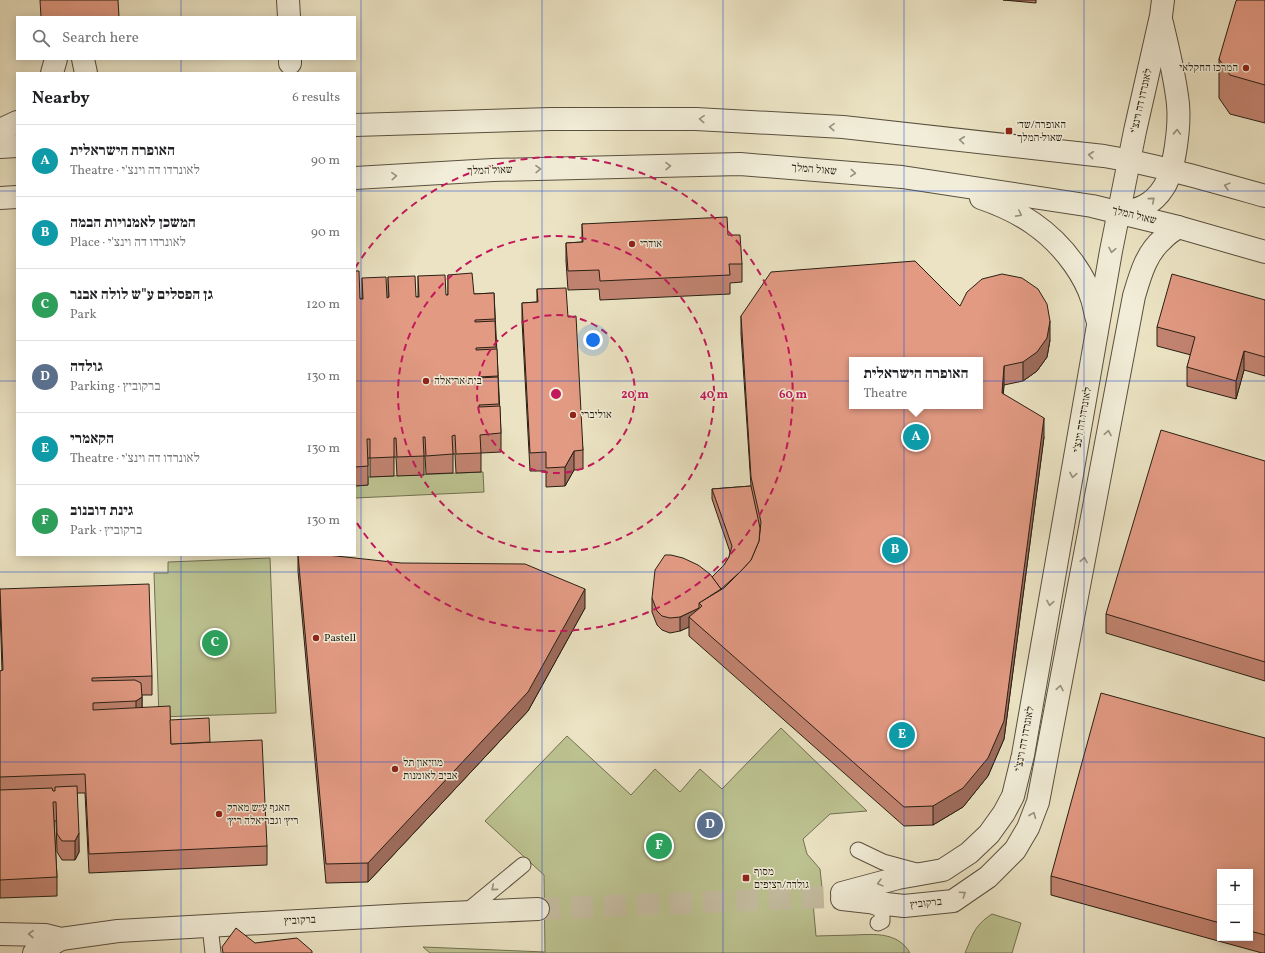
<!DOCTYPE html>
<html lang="en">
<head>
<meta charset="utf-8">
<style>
  body { margin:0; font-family:Vollkorn,"Frank Ruhl Libre",serif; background:#f6f6f6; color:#202124 }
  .controls { position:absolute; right:12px; bottom:12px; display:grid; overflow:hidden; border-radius:0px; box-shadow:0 2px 10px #0003 }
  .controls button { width:36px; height:36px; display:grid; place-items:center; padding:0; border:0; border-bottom:1px solid #e0e0e0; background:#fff; color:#202124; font:20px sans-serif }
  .you { position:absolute; left:593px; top:340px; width:14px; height:14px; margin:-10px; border:3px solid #fff; border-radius:50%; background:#1a73e8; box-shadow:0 0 0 6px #1a73e833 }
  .badge { display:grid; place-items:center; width:26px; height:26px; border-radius:50%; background:#8f2418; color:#fff; font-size:13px; font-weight:700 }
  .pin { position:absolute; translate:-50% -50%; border:2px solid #fff; box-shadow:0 1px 4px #0006 }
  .popup { position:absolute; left:849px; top:357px; width:134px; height:52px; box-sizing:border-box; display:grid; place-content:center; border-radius:0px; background:#fff; filter:drop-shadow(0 1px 3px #0005); font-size:13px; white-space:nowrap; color:#757577 }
  .popup b { font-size:15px; color:#202124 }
  .popup::after { content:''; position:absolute; left:50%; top:100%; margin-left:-8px; border:8px solid transparent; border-top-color:#fff }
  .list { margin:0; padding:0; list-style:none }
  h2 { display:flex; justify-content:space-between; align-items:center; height:52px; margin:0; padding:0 16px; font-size:17px }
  h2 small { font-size:13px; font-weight:400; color:#757577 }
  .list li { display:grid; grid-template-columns:26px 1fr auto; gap:12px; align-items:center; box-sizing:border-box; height:72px; padding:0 16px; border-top:1px solid #e0e0e0 }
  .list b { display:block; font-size:15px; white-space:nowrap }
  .list p { margin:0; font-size:13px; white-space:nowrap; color:#757577 }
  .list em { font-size:13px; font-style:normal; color:#757577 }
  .icon { flex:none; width:22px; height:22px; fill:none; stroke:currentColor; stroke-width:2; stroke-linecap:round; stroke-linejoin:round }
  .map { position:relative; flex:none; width:1265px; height:953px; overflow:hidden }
  .search { position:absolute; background:#fff; box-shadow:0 2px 10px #0003; left:16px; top:16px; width:340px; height:44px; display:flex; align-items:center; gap:10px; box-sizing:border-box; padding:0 14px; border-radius:0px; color:#757577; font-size:15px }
  .panel { position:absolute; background:#fff; box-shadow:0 2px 10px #0003; left:16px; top:72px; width:340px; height:484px; border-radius:0px }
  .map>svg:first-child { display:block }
  .green { fill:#bcc290; stroke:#727052 }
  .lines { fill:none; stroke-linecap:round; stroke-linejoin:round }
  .tertiary-tunnel { stroke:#c4bca0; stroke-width:22; stroke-dasharray:22 11; stroke-linecap:butt }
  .service-casing { stroke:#5a503f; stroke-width:17 }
  .minor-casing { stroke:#5a503f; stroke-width:24 }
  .tertiary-casing { stroke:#5a503f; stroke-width:24 }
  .service { stroke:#f2edd8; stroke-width:15 }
  .minor { stroke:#f2edd8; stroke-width:22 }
  .tertiary { stroke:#f2edd8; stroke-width:22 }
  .wall { fill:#c28471; stroke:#291f13; fill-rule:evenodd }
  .shaded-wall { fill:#9e6c5c; stroke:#291f13 }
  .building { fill:#e29a83; stroke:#291f13; fill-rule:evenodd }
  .oneway { stroke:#98907f }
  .grid { fill:none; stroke:#1d4ed8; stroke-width:1; stroke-opacity:0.55 }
  .ring { fill:none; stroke:#c2185b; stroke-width:2; stroke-dasharray:7 5 }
  .poi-dot { fill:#8f2418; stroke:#f2edd8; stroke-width:1.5 }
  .labels { text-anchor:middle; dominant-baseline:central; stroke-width:3; stroke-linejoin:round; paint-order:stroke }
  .poi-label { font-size:11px; fill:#291f13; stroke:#f2edd8; text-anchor:start }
  .street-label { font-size:11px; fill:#291f13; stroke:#f2edd8 }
  .centre { fill:#c2185b; stroke:#f2edd8; stroke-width:2 }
  .ring-label { font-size:12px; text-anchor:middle; font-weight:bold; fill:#c2185b; stroke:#f2edd8; stroke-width:3; stroke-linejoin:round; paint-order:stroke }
</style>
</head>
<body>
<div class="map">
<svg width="1265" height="953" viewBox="0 0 1265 953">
  <rect width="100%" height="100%" fill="#ebe3c3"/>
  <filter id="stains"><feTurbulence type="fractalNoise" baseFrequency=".005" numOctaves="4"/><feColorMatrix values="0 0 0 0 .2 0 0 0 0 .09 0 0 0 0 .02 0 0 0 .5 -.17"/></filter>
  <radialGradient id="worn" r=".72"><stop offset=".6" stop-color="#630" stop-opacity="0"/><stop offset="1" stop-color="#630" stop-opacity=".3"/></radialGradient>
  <g class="green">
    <path d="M483,472L484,492L355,498V486L368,485V477Z"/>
    <path d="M270,558L276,713L159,717L154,573H168V562Z"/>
    <path d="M781,728L867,811L830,814L803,839L807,854L820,869L822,888L812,892L816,936C829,936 841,935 854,935C875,934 898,932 910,953H430L423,947L545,952L544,875L485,821L567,736L631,795L655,769L680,792L700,769L722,789Z"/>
    <path d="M992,914L1021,923L1012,953H965C973,934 974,926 992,914Z"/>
  </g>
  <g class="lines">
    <path class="tertiary-tunnel" d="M538,909L828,897L842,899"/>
    <g class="service-casing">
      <g id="service">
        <path d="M858,850L883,862L920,872"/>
        <path d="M868,904L882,910V921L878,923"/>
        <path d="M466,912L523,865"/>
        <path d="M210,926L213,953"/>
      </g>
    </g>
    <g class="minor-casing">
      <g id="minor">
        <path d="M288,0L289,17"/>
        <path d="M83,59L86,73"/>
        <path d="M290,59V63"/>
        <path d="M52,73L56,59"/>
        <path d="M0,130L17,122"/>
      </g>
    </g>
    <g class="tertiary-casing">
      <g id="tertiary">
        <path d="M355,125L551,119H696L843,127L1104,156C1158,165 1212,181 1265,196"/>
        <path d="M0,147L17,146"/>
        <path d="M355,178L493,170L740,164L902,177L1092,206L1178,227L1265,252"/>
        <path d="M0,198L17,197"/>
        <path d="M981,198C1019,211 1050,230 1074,264C1081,274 1088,286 1092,299C1094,305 1095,313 1097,319"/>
        <path d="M1121,212C1129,211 1137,210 1144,206C1152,202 1159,195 1164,187C1175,169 1180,125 1178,104C1175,76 1168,49 1162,23"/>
        <path d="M842,893L898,878L943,870L969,853L989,834L1004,813L1013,796L1023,755L1111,251L1135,131L1161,16L1163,0"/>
        <path d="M842,899L904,906L953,901L988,877L1015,850L1028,828L1038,802L1134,296C1140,276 1146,253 1163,239C1167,234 1173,231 1178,227"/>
        <path d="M0,934L45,935L61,939L118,931L406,915L538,909"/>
        <path d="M34,953L39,952L61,939"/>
      </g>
    </g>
    <use href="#service" class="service"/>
    <use href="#minor" class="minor"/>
    <use href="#tertiary" class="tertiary"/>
  </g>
  <g class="wall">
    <path d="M1003,0H1036V3Z"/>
    <path d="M1265,0V123L1230,114L1219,98V59Z"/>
    <path d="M582,224L728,235L742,264V282L730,283V294L600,300L599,289L568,290L566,261V243L582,242Z"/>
    <path d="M355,271L360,299H362V278L387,298H388V277L416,297H418V276L446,295H448V275L474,294L494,293L501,433V452L481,453V472L456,473L455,454H453V473L426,474L425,456H424V475L397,476L396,457H394V476L370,477V458H368V485L355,486Z"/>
    <path d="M537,289L568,317L583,450V469L574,470L565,486L546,487V471H530L522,321V303L537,302Z"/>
    <path d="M1265,300V376L1244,370L1236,399L1187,386V367L1191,355L1157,346V327Z"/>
    <path d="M960,306L1050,340L1047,357L1037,371L1023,381L1004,385L1003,393L1044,437L1004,739L988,776L963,807L933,825L904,826L689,636V627L680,631L670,633L662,630L657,625L652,612V598L712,577L724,565L729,557L730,552L712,499V489L751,486L741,334V316Z"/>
    <path d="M1265,461V681L1106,633V614Z"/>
    <path d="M298,555L585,608L528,711L368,882L326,883L298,571Z"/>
    <path d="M0,589L152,676V695H142V707L170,720L210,742L267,846V865L89,873L85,793H77L79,852L75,860H62L57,852L56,821H54L57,877V896L0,898V671H2L0,608Z"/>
    <path d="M1265,738V953H1262L1051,895V876ZM1220,872H1250V938H1220Z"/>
  </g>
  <g class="shaded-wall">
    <path d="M1050,321V340L1047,357L1037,371L1023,381V362Z"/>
    <path d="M1244,351V370L1236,399V381Z"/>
    <path d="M1004,366V385L1002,412V393Z"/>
    <path d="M1044,418V437L1004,739L988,776L963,807L933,825V806Z"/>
    <path d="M574,451V470L565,486V467Z"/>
    <path d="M585,589V608L528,711L368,882V863Z"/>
    <path d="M699,608V622L689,617V627L680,631V617Z"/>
    <path d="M142,697V716L136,720V701Z"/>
    <path d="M79,833V852L75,860V841Z"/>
  </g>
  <g class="building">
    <path d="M40,0H118L119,17H41Z"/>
    <path d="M1237,0H1265V85L1230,75L1219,59L1236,1Z"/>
    <path d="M727,217L728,235H740L742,264H729L730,275L600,281L599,270L568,271L566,243L583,242L582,224Z"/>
    <path d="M915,261L960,306L967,292L982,279L1002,274L1022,278L1038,289L1047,304L1050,321L1047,338L1037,352L1023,362L1004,366L1002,393L1044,418L1004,721L988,758L963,788L933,806L904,807L689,617L702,606L699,603L724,588L740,572L751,560L759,541L761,522L751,477L741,316L771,272ZM852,360H980V406H852Z"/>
    <path d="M355,271H359L360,299H363L362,278L386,277L387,298L389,297L388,277L415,276L416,297H419L418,276L445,275L446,295H448V275L472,273L474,294L494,293L495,319L475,320V322L495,321L496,347L476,348V350L497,349L498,376L478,377L477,378L498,377L499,404L479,405V407L500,406L501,433L480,435L481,453L456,454L455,435L452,436L453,454L426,456L425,437H423L424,456L397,457L396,438H394V457L370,458V439H367L368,466L355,467Z"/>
    <path d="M1172,274L1265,300V357L1244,351L1236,381L1187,367L1195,337L1157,327Z"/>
    <path d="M566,288L568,317L576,316L583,450L574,451L565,467L546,468V452L530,453L522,303L538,302L537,289Z"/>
    <path d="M1161,430L1265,461V662L1106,614Z"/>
    <path d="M751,486L760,528L759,541L751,560L740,572L721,589L712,577L724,565L729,557L732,546L712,489Z"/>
    <path d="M298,555H327L401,563L525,564L585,589L528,692L368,863L326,864Z"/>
    <path d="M665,555H671L683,558L698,565L710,574L721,589L699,603V608L680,617L670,618L662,616L657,611L652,598L655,570Z"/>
    <path d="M149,584L152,676L92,678V681L135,680L141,683L142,697L136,701L93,703V710L170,706L171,744L262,740L267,846L89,854L85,774L0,777V671L3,670L0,589Z"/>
    <path d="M1101,693L1265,738V935L1250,931V872H1220V923L1051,876Z"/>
    <path d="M209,718L210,742L171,744L170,720Z"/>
    <path d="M77,786L79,833L75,841H62L57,834L56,802H53L57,877L0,880V790L52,788L53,791H55V787Z"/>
    <path d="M236,928L255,943L297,938L312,951V953H223L222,947Z"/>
  </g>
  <defs><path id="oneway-chevron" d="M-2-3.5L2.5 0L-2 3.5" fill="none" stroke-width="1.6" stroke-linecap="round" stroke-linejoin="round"/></defs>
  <g class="oneway">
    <use href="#oneway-chevron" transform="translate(702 119) rotate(-177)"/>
    <use href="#oneway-chevron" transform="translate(832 127) rotate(-177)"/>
    <use href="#oneway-chevron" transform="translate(1177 132) rotate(-88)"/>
    <use href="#oneway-chevron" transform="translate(962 140) rotate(-174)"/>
    <use href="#oneway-chevron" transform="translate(1091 155) rotate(-174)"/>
    <use href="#oneway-chevron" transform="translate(668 166) rotate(-1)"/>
    <use href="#oneway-chevron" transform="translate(538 169) rotate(-1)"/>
    <use href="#oneway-chevron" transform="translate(853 173) rotate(5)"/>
    <use href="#oneway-chevron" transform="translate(394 176) rotate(-3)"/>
    <use href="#oneway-chevron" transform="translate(1227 186) rotate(-165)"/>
    <use href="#oneway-chevron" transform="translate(1152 200) rotate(-41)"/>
    <use href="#oneway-chevron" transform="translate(1019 214) rotate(28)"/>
    <use href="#oneway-chevron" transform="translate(1112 250) rotate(101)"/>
    <use href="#oneway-chevron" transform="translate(1108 433) rotate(-79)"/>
    <use href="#oneway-chevron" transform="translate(1073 475) rotate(100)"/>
    <use href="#oneway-chevron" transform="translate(1084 560) rotate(-79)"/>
    <use href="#oneway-chevron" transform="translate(1050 603) rotate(100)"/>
    <use href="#oneway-chevron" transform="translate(1060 688) rotate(-79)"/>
    <use href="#oneway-chevron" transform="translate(1033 815) rotate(-68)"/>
    <use href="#oneway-chevron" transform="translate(880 883) rotate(165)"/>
    <use href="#oneway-chevron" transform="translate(494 888) rotate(140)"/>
    <use href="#oneway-chevron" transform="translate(963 894) rotate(-34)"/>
    <use href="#oneway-chevron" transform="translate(31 934) rotate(-178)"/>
  </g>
  <path class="grid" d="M181,0V17M361,0V953M542,0V953M723,0V953M904,0V953M1084,0V953M181,59V73M0,191H17M355,191H1265M0,381H17M355,381H1265M181,555V953M0,572H1265M0,762H1265"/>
  <g class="ring">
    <circle cx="556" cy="394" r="79"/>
    <circle cx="556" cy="394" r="158"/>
    <path d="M355 268A237 237 0 1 1 355 520"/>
  </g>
  <g class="poi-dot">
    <circle cx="1246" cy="68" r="4"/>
    <rect x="1005" y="127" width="8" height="8" rx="2"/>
    <circle cx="632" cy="244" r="4"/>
    <circle cx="426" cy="381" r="4"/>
    <circle cx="573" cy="415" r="4"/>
    <circle cx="316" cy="638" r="4"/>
    <circle cx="395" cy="769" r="4"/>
    <circle cx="219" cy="814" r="4"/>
    <rect x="742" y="874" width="8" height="8" rx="2"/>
  </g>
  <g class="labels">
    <g class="poi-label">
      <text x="1238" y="68" text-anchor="end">המרכז החקלאי</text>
      <text x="1017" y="125">האופרה/שד׳<tspan x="1017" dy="13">שאול המלך</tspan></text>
      <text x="640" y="244">אודרי</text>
      <text x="434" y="381">בית אריאלה</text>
      <text x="581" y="415">אוליברי</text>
      <text x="324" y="638">Pastell</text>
      <text x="403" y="763">מוזיאון תל<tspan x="403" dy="13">אביב לאומנות</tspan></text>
      <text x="227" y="808">האגף ע״ש מארק<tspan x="227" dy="13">ריץ׳ וגבריאלה ריץ׳</tspan></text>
      <text x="754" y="872">מסוף<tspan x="754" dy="13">גולדה/רציפים</tspan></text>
    </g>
    <g class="street-label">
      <text transform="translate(1142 101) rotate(-77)">לאונרדו דה וינצ'י</text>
      <text transform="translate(814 170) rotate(5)">שאול המלך</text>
      <text transform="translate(490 171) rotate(-2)">שאול המלך</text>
      <text transform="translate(1134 216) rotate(14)">שאול המלך</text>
      <text transform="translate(1083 420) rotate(-80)">לאונרדו דה וינצ'י</text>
      <text transform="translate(1025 739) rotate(-79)">לאונרדו דה וינצ'י</text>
      <text transform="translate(926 904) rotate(-6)">ברקוביץ</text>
      <text transform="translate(300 921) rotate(-3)">ברקוביץ</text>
    </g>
  </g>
  <circle cx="556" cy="394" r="6" class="centre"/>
  <g class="ring-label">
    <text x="635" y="398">20 m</text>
    <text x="714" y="398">40 m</text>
    <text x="793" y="398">60 m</text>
  </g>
  <rect width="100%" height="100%" filter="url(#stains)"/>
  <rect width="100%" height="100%" fill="url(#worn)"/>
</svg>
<div class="controls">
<button>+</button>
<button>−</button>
</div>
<div class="you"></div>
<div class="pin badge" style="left:916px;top:437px;background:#0f9aa8">A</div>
<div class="popup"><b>האופרה הישראלית</b>Theatre</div>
<div class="pin badge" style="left:895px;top:550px;background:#0f9aa8">B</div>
<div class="pin badge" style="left:215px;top:643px;background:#2e9e5b">C</div>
<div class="pin badge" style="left:710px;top:825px;background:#5c6f8a">D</div>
<div class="pin badge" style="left:902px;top:735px;background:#0f9aa8">E</div>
<div class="pin badge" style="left:659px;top:846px;background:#2e9e5b">F</div>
<div class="search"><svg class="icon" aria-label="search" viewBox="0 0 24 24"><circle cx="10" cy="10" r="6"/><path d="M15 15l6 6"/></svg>Search here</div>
<section class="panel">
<h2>Nearby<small>6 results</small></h2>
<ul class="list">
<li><span class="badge" style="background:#0f9aa8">A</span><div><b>האופרה הישראלית</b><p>Theatre · לאונרדו דה וינצ'י</p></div><em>90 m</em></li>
<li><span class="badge" style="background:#0f9aa8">B</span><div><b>המשכן לאמנויות הבמה</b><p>Place · לאונרדו דה וינצ'י</p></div><em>90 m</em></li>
<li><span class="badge" style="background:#2e9e5b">C</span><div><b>גן הפסלים ע&quot;ש לולה אבנר</b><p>Park</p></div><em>120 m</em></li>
<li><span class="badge" style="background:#5c6f8a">D</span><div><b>גולדה</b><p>Parking · ברקוביץ</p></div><em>130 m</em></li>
<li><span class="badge" style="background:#0f9aa8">E</span><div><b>הקאמרי</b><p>Theatre · לאונרדו דה וינצ'י</p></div><em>130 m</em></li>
<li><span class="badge" style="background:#2e9e5b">F</span><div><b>גינת דובנוב</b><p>Park · ברקוביץ</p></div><em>130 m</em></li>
</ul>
</section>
</div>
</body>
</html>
